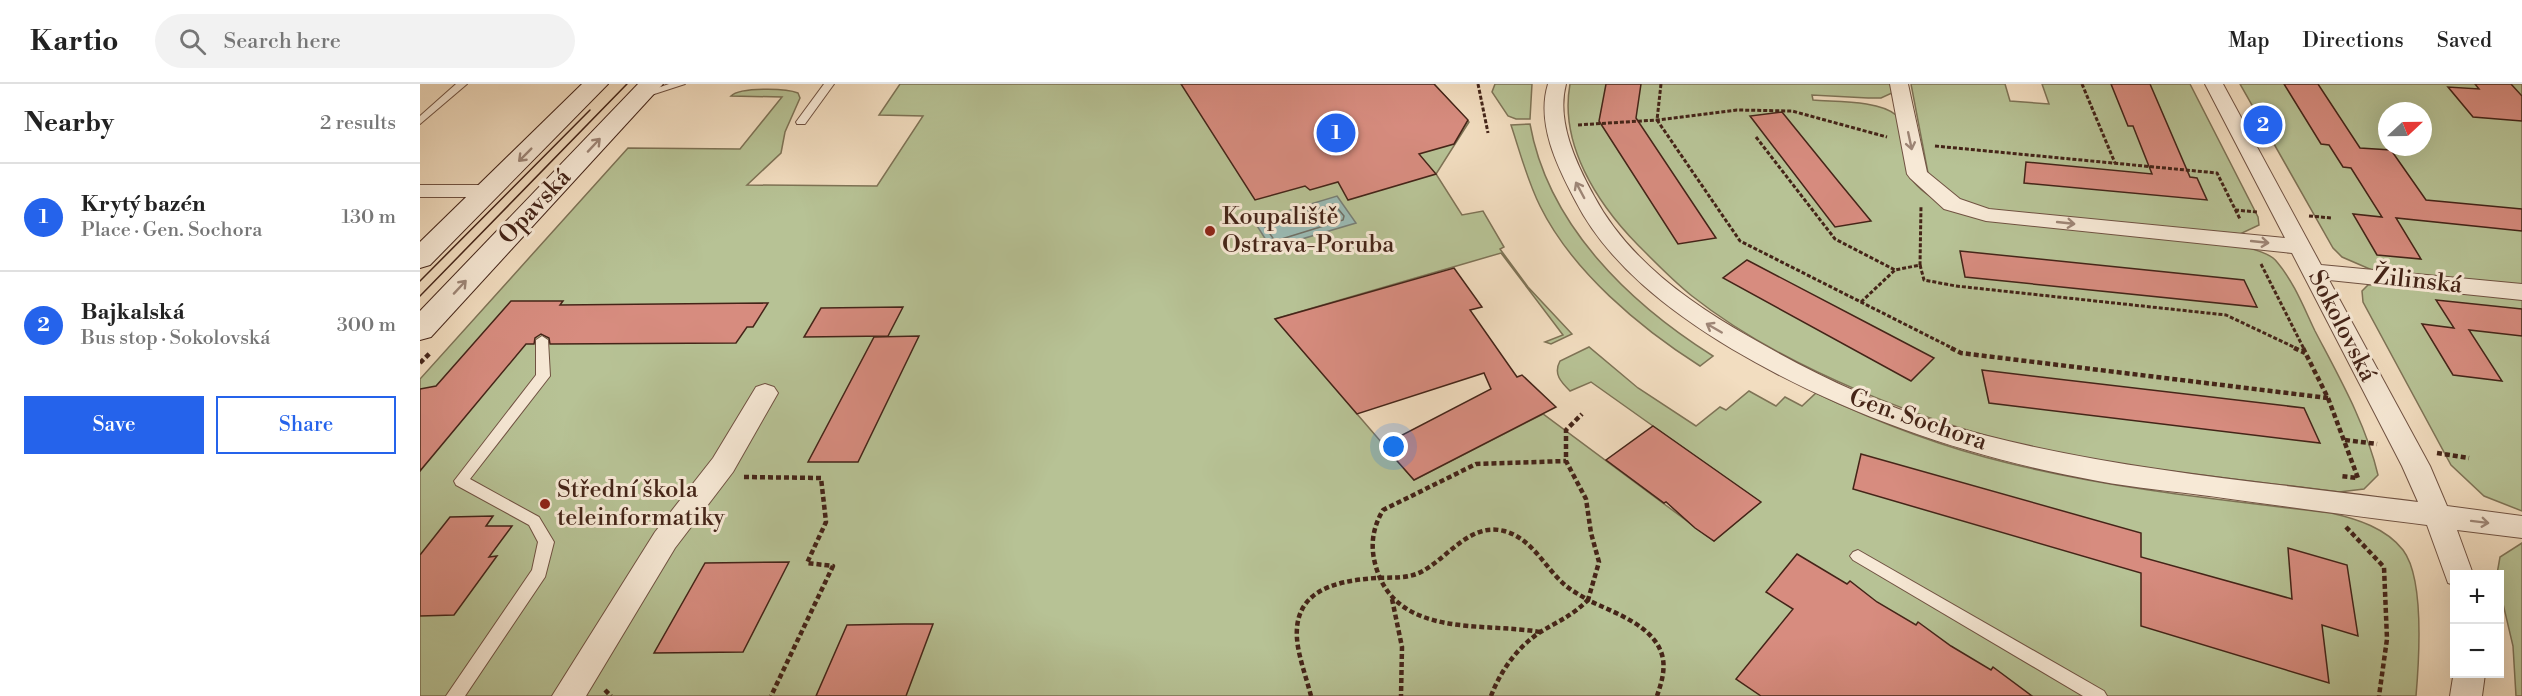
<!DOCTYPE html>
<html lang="en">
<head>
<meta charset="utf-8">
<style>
  body { margin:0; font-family:"Libre Bodoni",serif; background:#f2f2f2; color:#222 }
  .controls { position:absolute; right:18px; bottom:18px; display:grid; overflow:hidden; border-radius:0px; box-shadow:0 6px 24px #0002 }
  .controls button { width:54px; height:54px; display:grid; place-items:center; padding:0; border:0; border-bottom:2px solid #e0e0e0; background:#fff; color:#222; font:30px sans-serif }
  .compass { position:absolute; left:1958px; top:18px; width:54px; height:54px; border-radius:50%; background:#fff; box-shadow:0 6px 24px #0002; rotate:68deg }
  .you { position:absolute; left:974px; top:363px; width:21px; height:21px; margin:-15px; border:4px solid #fff; border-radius:50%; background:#1a73e8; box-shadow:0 0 0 9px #1a73e833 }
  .badge { display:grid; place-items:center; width:39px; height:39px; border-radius:50%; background:#2563eb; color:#fff; font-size:20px; font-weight:700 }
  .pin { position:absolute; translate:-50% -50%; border:3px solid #fff; box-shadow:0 2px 6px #0006 }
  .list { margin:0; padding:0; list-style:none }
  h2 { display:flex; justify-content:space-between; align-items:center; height:78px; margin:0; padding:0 24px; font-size:26px }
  h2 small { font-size:20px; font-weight:400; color:#767676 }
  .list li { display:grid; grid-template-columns:39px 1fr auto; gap:18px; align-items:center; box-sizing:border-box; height:108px; padding:0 24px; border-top:2px solid #e0e0e0 }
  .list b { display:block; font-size:22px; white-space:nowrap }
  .list p { margin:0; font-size:20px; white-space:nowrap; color:#767676 }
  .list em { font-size:20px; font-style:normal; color:#767676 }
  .actions { display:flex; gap:12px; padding:18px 24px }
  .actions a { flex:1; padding:14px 0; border:2px solid #2563eb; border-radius:0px; text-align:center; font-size:21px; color:#2563eb }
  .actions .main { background:#2563eb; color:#fff }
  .icon { flex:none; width:33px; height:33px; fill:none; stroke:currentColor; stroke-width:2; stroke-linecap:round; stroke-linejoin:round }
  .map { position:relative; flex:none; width:2102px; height:612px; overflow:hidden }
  header { display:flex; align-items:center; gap:36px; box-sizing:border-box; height:84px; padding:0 30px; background:#fff; border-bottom:2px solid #e0e0e0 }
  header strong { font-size:28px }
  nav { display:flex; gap:33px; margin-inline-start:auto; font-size:21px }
  .search { width:420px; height:54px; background:#f2f2f2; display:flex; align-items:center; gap:15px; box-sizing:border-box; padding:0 21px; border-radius:33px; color:#767676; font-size:22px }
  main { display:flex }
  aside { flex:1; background:#fff }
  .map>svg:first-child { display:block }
  .green { fill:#b7c295; stroke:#7e7356; stroke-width:1.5; fill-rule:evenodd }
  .water { fill:#9bbbb5; stroke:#787f76; stroke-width:1.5 }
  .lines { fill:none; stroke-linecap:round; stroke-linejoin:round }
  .shore { stroke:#707066; stroke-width:1.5 }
  .building { fill:#d78c7f; stroke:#442418; stroke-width:1.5 }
  .lane-casing { stroke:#705242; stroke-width:2 }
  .street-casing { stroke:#705242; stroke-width:2 }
  .secondary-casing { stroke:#442418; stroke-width:2 }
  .path-far1 { stroke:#442418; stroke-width:3; stroke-dasharray:4 2; stroke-linecap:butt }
  .path { stroke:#442418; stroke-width:4.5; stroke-dasharray:5 3; stroke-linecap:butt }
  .lane { fill:#f7e9d6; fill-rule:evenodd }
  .street { fill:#f7e9d6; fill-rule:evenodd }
  .secondary { fill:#f7e9d6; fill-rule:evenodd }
  .tram { stroke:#442418; stroke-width:1.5 }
  .oneway { stroke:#9e8677 }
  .poi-dot { fill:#8f2418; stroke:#f7e9d6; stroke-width:2 }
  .labels { text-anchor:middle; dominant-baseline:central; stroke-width:6; stroke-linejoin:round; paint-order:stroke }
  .street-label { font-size:24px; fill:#442418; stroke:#f7e9d6 }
  .poi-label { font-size:24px; fill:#442418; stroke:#f7e9d6; text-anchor:start }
</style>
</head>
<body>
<header>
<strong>Kartio</strong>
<div class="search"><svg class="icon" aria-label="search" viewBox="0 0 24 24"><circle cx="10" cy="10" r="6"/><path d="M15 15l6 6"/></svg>Search here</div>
<nav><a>Map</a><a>Directions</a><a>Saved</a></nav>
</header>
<main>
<aside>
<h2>Nearby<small>2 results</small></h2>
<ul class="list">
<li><span class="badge">1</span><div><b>Krytý bazén</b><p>Place · Gen. Sochora</p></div><em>130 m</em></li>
<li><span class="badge">2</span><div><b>Bajkalská</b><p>Bus stop · Sokolovská</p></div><em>300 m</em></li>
</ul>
<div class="actions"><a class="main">Save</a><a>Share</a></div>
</aside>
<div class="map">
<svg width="2102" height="612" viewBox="0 0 2102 612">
  <rect width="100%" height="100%" fill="#f2ddc0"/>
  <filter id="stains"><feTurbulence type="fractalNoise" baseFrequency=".00333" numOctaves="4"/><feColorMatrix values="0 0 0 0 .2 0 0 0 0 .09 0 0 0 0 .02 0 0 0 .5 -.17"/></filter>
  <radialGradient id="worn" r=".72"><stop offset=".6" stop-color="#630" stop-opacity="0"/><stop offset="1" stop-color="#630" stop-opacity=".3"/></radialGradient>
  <g class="green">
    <path d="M480,0H1014L1049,38L1016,90L1042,131L1063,127L1084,163L1080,165L1108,203L1152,250L1131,260L1125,258L1143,251L1081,169L855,235L994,396L1123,330L1294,457L1340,418L1171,298L1150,307C1141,298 1133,290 1140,277L1169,263L1218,304L1276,342L1300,323L1306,326L1329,307L1356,322L1365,313L1382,322L1396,309C1457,338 1522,363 1588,379C1694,405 1802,416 1911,429C1937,435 1966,444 1983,466C2005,495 1999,577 1996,612H0V295L208,64L320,65L362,13L311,12C320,3 366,4 378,9L380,14L365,48L361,69L327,101L457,102L503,32L459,31Z"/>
    <path d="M1075,0H1112L1110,35H1096L1088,32L1072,8Z"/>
    <path d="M1150,0H1475L1472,9L1461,14H1448L1392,11L1393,16C1415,18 1459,16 1476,31C1492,46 1480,77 1491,94C1501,109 1517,116 1532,125L1829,164C1838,167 1851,170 1857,178C1874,198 1884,224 1895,247C1919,293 1946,340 1958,391L1944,405L1919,408C1820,395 1718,386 1620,365C1507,340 1363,284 1272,212C1252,196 1235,178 1217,160C1177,119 1139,60 1150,0Z"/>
    <path d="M1491,0H1585L1590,17L1629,20L1622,0H1770L1838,133L1839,141L1820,150L1571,126L1554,122L1530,111L1508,89Z"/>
    <path d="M1820,0H2102V201L1952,186L1922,173L1913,164ZM1967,27H2003V63H1967Z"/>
    <path d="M1110,40C1128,141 1209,219 1293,272L1280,282C1220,244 1152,187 1120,122C1107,96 1100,68 1091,41Z"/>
    <path d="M1959,199L2102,213V427L2064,412L2031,381L1943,218L1942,207L1948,201Z"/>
    <path d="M2102,459V612H2096L2093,562L2080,507V490H2077L2080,473Z"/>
  </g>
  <path class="water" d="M917,112L936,139L851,164L834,137Z"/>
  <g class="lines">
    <path class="shore" d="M914,120L924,132L923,136L855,157L845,143L847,139Z"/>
  </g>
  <g class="building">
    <path d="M761,0H1014L1048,36L1034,60L999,70L1016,90L928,116L918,98L890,106L885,102L835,116Z"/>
    <path d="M1186,0H1221L1216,34L1296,154L1258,160L1179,37Z"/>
    <path d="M1691,0H1730L1770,93L1777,94L1787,116L1604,99L1606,78L1732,90L1713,42H1708Z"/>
    <path d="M1864,0H1898L1940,64L1971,66L2006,116L2102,125V147L1976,134L2001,175L1957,171L1933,130L1962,133L1931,84L1923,83L1909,61L1901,60Z"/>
    <path d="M2055,0H2091L2102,12V37L2053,33L2028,3L2059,5Z"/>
    <path d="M1362,28L1418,97L1451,137L1415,143L1330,32Z"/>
    <path d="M1540,167L1824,196L1837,223L1545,193Z"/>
    <path d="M1327,176L1453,242L1514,274L1491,297L1303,194Z"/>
    <path d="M1034,184L1062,223L1050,226L1097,293L1102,291L1136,323L994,396L963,361L1071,305L1064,289L937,330L855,235Z"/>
    <path d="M2016,216L2102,225V252L2049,246L2082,297L2033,291L2002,240L2034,244Z"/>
    <path d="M91,217H143L140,221L348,219L333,243H327L316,259L130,260L129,254L121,250L115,254L114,260H106L0,387V305L16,302Z"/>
    <path d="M483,223L468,252L384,253L401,224Z"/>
    <path d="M499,252L438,378H388L454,253Z"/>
    <path d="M1562,286L1884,324L1900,359L1569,319Z"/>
    <path d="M1233,342L1341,418L1294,457L1275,444L1246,418L1244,419L1186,376Z"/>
    <path d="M1441,370L1721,449V473L1872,515L1868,464L1927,481L1938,552L1902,541L1909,599L1721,542V489L1433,405Z"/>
    <path d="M73,432L66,442H92L69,473L77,472L34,531L0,532V471L30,433Z"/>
    <path d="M1377,470L1427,500L1430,497L1457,518L1496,541L1498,538L1531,562L1571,586L1573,583L1612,612H1341L1316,595L1373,525L1346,508Z"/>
    <path d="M369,478L323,568L234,569L285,479Z"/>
    <path d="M484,540H513L486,612H396L427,541Z"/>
  </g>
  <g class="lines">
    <g class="lane-casing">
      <g id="lane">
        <path d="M36,0H47L0,40V32Z"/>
        <path d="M249,0H265L222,14L217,11Z"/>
        <path d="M404,0H414L385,40H377L376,38Z"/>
        <path d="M122,252L128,256L130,292L50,395L119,433L134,458L125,493L45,612H26L112,486L118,458L109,441L36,401L34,397L116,291V256Z"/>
        <path d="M1438,466L1684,607L1687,612H1663L1433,476L1430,472L1433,468Z"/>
      </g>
    </g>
    <g class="street-casing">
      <g id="street">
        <path d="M1128,0H1146C1136,37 1156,79 1174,112C1207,174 1268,218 1328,252C1388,287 1454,319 1520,339C1675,385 1838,397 1998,418L1982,382L1872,169L1566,137L1524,125L1490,94L1487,90L1470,0H1488L1507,88L1540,115L1569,125L1865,154L1785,0H1803L1901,181L2102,200V216L1909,196L2010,382L2027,422L2102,432V454L2037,446L2053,490H2034V501L2028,499L2007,441C1934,432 1862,422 1789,412C1752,407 1715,404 1678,397C1550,374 1424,331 1312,265C1251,228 1188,181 1155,116C1137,82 1116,39 1128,0Z"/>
        <path d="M0,101H69L76,103L80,107L76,111L69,113H0Z"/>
        <path d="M345,300L354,303L358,309L313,388L255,464L166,612H132L235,448L293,374L336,303Z"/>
        <path d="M2034,587V590H2065L2062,612H2030Z"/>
      </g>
    </g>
    <g class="secondary-casing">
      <g id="secondary">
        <path d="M162,0H188L10,181L0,184V158Z"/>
        <path d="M218,0H243L11,253L0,256V227Z"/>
      </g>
    </g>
    <g class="path-far1">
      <path d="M1058,0L1068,49"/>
      <path d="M1241,0L1237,36L1320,157L1534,265"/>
      <path d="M1662,0L1695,79"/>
      <path d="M1158,41L1237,36L1317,26L1372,27L1467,53"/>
      <path d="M1336,53L1415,155L1475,186"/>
      <path d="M1515,62L1797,89L1820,135"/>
      <path d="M1815,126L1837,128"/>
      <path d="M1889,132L1912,134"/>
      <path d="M1841,180L1884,265"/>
      <path d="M1500,181L1504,196L1536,202L1806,231L1878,265"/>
      <path d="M1441,218L1475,186L1500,181L1501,122"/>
    </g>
    <g class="path">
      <path d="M1531,264L1541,269L1908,314"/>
      <path d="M1874,264L1885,269"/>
      <path d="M1883,264L1908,314L1938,394L1920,392"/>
      <path d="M0,279L10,269"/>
      <path d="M1925,356L1957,360"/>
      <path d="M2017,369L2049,374"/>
      <path d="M324,393L401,394L406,438L387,479L413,482L351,612"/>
      <path d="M1926,443L1964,483L1967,555L1959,612"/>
      <path d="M972,515L982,563L981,612"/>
      <path d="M1120,548C1064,538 977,555 956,483C950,463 952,445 963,426L1056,380L1146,377"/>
      <path d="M185,606L191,612"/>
      <path d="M891,612C887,596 881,580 878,563C869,508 912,497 956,494C972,493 987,495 1001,488C1028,474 1050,438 1084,447C1112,454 1125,484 1145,501C1152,507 1160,511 1168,516L1179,478L1171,449L1166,415L1146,377V346L1162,330"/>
      <path d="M1071,612C1081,586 1098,562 1122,547C1142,535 1150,533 1168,516C1194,529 1237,542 1243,575C1245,588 1241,600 1237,612"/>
    </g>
    <use href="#lane" class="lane"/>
    <use href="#street" class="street"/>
    <use href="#secondary" class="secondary"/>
    <g class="tram">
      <path d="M0,197L170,26"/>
      <path d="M0,212L207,0"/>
    </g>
  </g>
  <defs><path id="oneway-shaft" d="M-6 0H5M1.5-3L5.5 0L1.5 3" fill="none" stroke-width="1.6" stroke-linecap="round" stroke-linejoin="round" transform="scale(1.5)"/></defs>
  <g class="oneway">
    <use href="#oneway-shaft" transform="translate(1490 57) rotate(78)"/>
    <use href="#oneway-shaft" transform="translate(174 61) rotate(-47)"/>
    <use href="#oneway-shaft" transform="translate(105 71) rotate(135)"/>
    <use href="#oneway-shaft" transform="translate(1160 106) rotate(-118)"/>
    <use href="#oneway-shaft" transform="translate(1646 139) rotate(6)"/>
    <use href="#oneway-shaft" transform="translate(1840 158) rotate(6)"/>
    <use href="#oneway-shaft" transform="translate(40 203) rotate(-47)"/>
    <use href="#oneway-shaft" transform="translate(1294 244) rotate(-150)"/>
    <use href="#oneway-shaft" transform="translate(2060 438) rotate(7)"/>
  </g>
  <g class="poi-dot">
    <circle cx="790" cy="147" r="6"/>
    <circle cx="125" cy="420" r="6"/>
  </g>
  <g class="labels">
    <g class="street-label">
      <text transform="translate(115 123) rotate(-47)">Opavská</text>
      <text transform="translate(1998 197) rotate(6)">Žilinská</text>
      <text transform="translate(1922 242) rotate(63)">Sokolovská</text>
      <text transform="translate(1498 336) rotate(19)">Gen. Sochora</text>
    </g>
    <g class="poi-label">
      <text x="802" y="133">Koupaliště<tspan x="802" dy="28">Ostrava-Poruba</tspan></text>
      <text x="137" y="406">Střední škola<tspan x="137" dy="28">teleinformatiky</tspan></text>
    </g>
  </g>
  <rect width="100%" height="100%" filter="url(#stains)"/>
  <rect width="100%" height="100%" fill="url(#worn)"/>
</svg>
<div class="controls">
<button>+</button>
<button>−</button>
</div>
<svg class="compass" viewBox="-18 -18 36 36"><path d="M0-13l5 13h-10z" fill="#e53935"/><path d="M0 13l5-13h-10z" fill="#767676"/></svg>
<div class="you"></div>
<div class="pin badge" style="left:916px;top:49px">1</div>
<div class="pin badge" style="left:1843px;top:41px">2</div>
</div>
</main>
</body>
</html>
